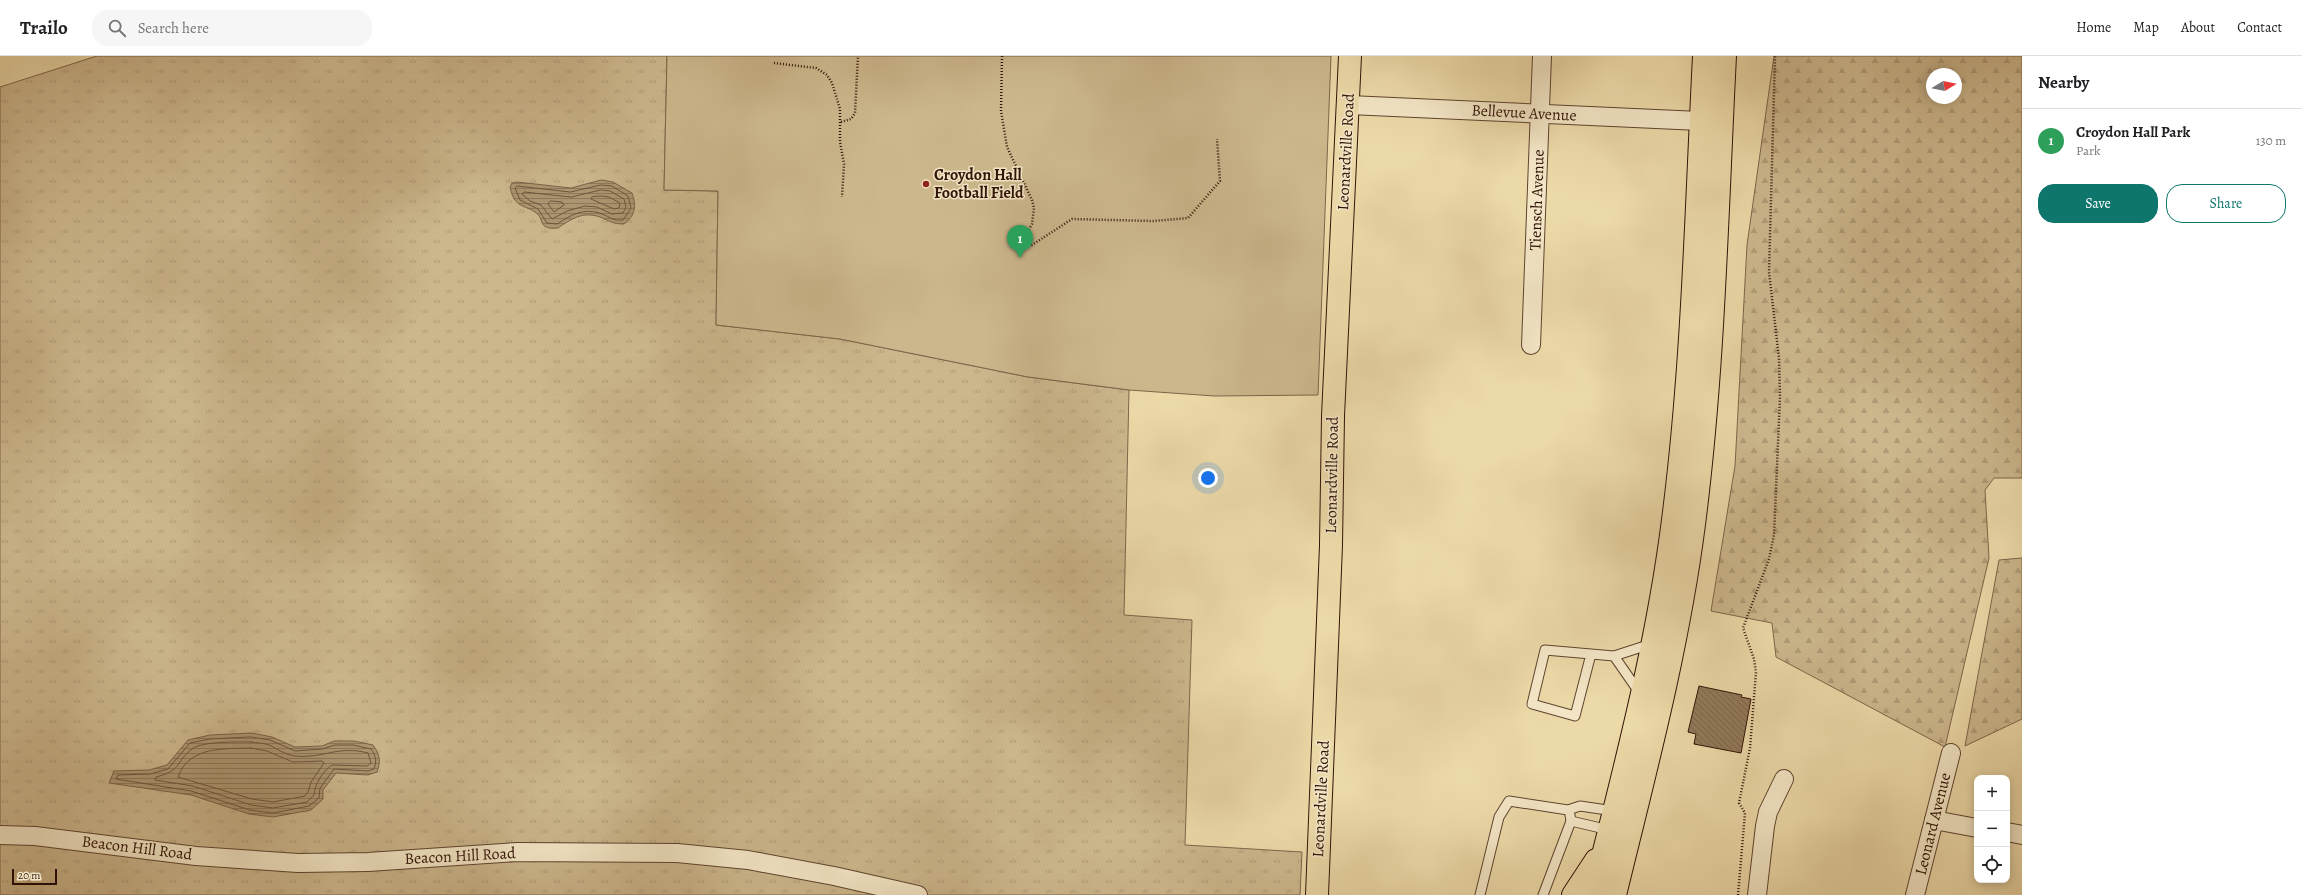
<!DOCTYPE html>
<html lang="en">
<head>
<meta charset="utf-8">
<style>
  body { margin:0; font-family:Alegreya,serif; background:#f6f6f6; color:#202124 }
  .controls { position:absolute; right:12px; bottom:12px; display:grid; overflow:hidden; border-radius:8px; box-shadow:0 2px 10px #0003 }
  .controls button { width:36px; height:36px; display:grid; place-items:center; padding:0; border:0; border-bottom:1px solid #e0e0e0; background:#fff; color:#202124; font:20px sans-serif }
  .compass { position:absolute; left:1926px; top:12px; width:36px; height:36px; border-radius:50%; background:#fff; box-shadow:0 2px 10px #0003; rotate:80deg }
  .scale { position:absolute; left:12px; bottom:10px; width:45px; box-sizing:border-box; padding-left:4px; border:2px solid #301307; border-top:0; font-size:11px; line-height:14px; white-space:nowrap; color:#301307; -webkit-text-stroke:3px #f3e6c6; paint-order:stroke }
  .you { position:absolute; left:1208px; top:422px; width:14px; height:14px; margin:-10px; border:3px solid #fff; border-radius:50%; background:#1a73e8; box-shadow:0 0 0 6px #1a73e833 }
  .badge { display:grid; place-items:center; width:26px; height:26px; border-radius:50%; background:#0f766e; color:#fff; font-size:13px; font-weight:700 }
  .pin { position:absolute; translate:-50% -33px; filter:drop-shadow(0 1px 2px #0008) }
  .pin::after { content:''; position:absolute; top:21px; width:14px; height:12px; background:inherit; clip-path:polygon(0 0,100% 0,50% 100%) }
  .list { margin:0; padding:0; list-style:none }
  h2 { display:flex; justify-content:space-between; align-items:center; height:52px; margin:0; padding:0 16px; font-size:17px }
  h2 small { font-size:13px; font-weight:400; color:#757577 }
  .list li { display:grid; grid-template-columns:26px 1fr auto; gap:12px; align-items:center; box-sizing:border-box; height:64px; padding:0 16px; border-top:1px solid #e0e0e0 }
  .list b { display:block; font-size:15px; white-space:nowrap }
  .list p { margin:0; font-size:13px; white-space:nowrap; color:#757577 }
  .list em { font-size:13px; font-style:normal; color:#757577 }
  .actions { display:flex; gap:8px; padding:12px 16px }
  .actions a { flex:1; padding:9px 0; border:1px solid #0f766e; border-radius:16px; text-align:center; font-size:14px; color:#0f766e }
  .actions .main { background:#0f766e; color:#fff }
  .icon { flex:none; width:22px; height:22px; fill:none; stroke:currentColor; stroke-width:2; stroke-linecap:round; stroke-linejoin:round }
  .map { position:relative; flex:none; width:2022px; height:839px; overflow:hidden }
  header { display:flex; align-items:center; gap:24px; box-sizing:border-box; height:56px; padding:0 20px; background:#fff; border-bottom:1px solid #e0e0e0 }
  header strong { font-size:19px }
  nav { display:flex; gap:22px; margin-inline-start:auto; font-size:14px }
  .search { width:280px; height:36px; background:#f6f6f6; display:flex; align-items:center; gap:10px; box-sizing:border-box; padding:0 14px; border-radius:16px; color:#757577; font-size:15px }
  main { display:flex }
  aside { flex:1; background:#fff }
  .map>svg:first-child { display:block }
  .grass { fill:url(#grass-tufts); stroke:#7e654a }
  .forest { fill:url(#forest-firs); stroke:#7e654a; fill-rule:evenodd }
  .park { fill:#ccb78d; stroke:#7e654a }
  .water { fill:url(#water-rules); stroke:#7a6247 }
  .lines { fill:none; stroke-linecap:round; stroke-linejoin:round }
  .shore { stroke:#6e543c; stroke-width:1 }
  .building { fill:url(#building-back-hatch); stroke:#301307 }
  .lane-casing { stroke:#5f442f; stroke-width:11 }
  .street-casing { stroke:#5f442f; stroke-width:20 }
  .primary-casing { stroke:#301307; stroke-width:24 }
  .highway-casing { stroke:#301307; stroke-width:24 }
  .path { stroke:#301307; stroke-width:2.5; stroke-dasharray:1 2; stroke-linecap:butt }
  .lane { stroke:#f3e6c6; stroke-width:9 }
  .street { stroke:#f3e6c6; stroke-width:18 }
  .primary { stroke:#ecd9a8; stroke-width:22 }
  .highway { stroke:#ecd9a8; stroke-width:22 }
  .poi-dot { fill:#8f2418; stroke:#f3e6c6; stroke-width:1.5 }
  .labels { text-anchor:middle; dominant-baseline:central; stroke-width:3; stroke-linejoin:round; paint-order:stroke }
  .street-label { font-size:16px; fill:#301307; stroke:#f3e6c6 }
  .poi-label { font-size:16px; font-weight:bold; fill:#301307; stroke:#f3e6c6; text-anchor:start }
</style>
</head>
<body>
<header>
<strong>Trailo</strong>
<div class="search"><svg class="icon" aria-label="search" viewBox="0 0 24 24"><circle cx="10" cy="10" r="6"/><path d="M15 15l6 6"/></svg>Search here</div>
<nav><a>Home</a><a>Map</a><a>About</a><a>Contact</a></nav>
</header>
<main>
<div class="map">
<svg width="2022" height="839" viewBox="0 0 2022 839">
  <defs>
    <pattern id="grass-tufts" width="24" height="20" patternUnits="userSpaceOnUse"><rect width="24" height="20" fill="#ccb78d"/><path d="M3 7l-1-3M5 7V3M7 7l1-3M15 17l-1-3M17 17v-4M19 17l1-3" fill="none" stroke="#b09c78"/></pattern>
    <pattern id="forest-firs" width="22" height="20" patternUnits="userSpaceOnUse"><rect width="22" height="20" fill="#ccb78d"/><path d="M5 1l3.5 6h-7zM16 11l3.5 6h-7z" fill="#b09c78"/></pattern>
    <pattern id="water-rules" width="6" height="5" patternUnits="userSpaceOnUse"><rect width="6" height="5" fill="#ac9671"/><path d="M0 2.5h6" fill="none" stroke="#8c795b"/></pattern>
    <pattern id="building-back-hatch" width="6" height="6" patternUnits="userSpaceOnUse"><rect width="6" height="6" fill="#927a5b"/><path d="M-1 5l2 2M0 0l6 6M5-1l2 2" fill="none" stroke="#786349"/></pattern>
  </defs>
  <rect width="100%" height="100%" fill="#ecd9a8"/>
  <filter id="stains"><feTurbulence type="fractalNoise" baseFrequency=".005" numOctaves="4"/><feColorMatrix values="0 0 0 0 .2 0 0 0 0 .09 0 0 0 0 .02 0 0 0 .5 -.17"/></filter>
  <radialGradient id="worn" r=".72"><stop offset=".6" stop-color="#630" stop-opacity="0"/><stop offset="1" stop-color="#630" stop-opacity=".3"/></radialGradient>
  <path class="grass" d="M97,0H667L664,134L718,135L716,269L840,283L1028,321L1129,334L1124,559L1192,564L1185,789L1302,796L1300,839H0V31Z"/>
  <g class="forest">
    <path d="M1774,0H2022V422H1994L1985,434L1989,502L1945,691L1776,601L1772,567L1711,555L1735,410L1747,189ZM1932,18H1956V42H1932Z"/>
    <path d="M2022,502V663L1965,690L1999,504Z"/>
  </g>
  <path class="park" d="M667,0H1331L1318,339L1214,340L1129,334L1028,321L840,283L716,269L718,135L664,134Z"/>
  <g class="water">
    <path d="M601,124L613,126L632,137C637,150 635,160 624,168C612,168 610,165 600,161C583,155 571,163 558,172C536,174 546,163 535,156C522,148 514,151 510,131L512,127L517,126L571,132Z"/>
    <path d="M252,677L272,681L295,691L322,690L334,685H354L373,689C380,699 381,705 377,716L368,719L336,717L323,734V743L311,754L273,761L249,758L191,739L109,727L114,715L149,714L167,709L188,684L210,679Z"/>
  </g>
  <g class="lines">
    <g class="shore">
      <path d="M601,129L612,130L628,140L631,152L623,164C613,165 610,161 602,158C584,151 571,159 557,168L547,167L538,153L520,144L515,132L517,130L570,136Z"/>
      <path d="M601,134L610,135L624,143L626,151L623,157L612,158L597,151L585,150L567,155L552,163L541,149L530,145L522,138L524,136L571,141Z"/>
      <path d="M601,140L609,141L620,147L619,152L614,153L591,143L592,141Z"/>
      <path d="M551,145L562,146L564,149L554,156L548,148Z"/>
      <path d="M251,681L270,684L295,695L322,693L335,689H353L371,693C376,700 377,705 374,713L368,715L334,713L320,732L319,742L309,750L273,757L250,754L191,735L116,723L118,719L150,718L168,713L190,687L210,683Z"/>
      <path d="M251,686C257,687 264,687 269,689C278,693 285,699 295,700C322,703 338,689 368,697L371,707L367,710L332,709C322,716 315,728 314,739L307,746L273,752L251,749L193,730L155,724L156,721C183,714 175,706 192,693C202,685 238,686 251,686Z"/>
      <path d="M251,692L267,695L293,706L322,705L324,707L311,726L308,736L305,740L273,746L252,743L178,721C189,690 223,693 251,692Z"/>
    </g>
  </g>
  <path class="building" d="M1699,630L1742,639L1741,641L1751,643L1741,697L1694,688L1696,678L1688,676Z"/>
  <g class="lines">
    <g class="lane-casing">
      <g id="lane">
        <path d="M1591,598L1575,660L1532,648L1545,594L1614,600"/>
        <path d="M1639,636L1614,600L1651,588"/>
        <path d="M1570,759L1571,765L1609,774"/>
        <path d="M1480,839L1499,761L1509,745L1568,754L1580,750L1614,755"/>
        <path d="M1543,839L1571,765"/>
      </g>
    </g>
    <g class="street-casing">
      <g id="street">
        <path d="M1349,49L1700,65"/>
        <path d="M1531,289L1542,0"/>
        <path d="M1934,764L1977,772"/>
        <path d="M2007,776L2022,779"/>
        <path d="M0,779L35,780L196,800L298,807L368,806L517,796L677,797L748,804L834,820L918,839"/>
        <path d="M1757,839L1765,770L1768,756L1784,723"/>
        <path d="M1915,839L1951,697"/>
      </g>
    </g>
    <g class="primary-casing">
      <path id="primary" d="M1317,839L1331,489L1333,360L1350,0"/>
    </g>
    <g class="highway-casing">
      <g id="highway">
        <path d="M1573,839L1596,804"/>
        <path d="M1593,839C1624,715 1657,591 1673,464C1693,310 1696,154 1704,0"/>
        <path d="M1615,839C1645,716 1678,593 1694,468C1714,313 1717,156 1725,0"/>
      </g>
    </g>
    <g class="path">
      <path d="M1002,0L1001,55L1007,91L1032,144L1034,152L1032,168L1022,185L1024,190L1032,189L1072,163L1153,165L1188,162L1220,125L1217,83"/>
      <path d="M774,7L816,12L827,19L832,27L840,53V86L844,108L842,141"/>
      <path d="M841,66L851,63L855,57L858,0"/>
      <path d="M1738,839L1745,757L1739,747L1750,692L1756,616L1754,603L1743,572L1769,503L1774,479L1780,341L1779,302L1769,216L1775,0"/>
    </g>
    <use href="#lane" class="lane"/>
    <use href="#street" class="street"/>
    <use href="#primary" class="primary"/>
    <use href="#highway" class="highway"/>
  </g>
  <circle class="poi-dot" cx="926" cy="128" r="4"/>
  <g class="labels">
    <g class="street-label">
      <text transform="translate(1524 57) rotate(3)">Bellevue Avenue</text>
      <text transform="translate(1346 96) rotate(-87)">Leonardville Road</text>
      <text transform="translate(1537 144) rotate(-88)">Tiensch Avenue</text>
      <text transform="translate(1332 419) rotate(-89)">Leonardville Road</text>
      <text transform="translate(1321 743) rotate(-87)">Leonardville Road</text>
      <text transform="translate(1933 768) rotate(-76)">Leonard Avenue</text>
      <text transform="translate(137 792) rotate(7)">Beacon Hill Road</text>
      <text transform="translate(460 800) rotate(-3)">Beacon Hill Road</text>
    </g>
    <g class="poi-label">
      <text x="934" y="119">Croydon Hall<tspan x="934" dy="18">Football Field</tspan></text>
    </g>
  </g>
  <rect width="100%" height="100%" filter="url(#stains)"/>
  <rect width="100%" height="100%" fill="url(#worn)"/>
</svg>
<div class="controls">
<button>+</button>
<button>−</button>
<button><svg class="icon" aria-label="locate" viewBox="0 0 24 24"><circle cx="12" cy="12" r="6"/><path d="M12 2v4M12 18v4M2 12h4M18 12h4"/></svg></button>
</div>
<svg class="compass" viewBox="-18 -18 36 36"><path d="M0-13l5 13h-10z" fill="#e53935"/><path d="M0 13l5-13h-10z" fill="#757577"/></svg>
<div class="scale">20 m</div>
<div class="you"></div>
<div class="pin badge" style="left:1020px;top:202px;background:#2e9e5b">1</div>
</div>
<aside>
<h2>Nearby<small></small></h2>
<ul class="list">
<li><span class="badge" style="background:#2e9e5b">1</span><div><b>Croydon Hall Park</b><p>Park</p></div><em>130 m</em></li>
</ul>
<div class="actions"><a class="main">Save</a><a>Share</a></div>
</aside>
</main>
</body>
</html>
